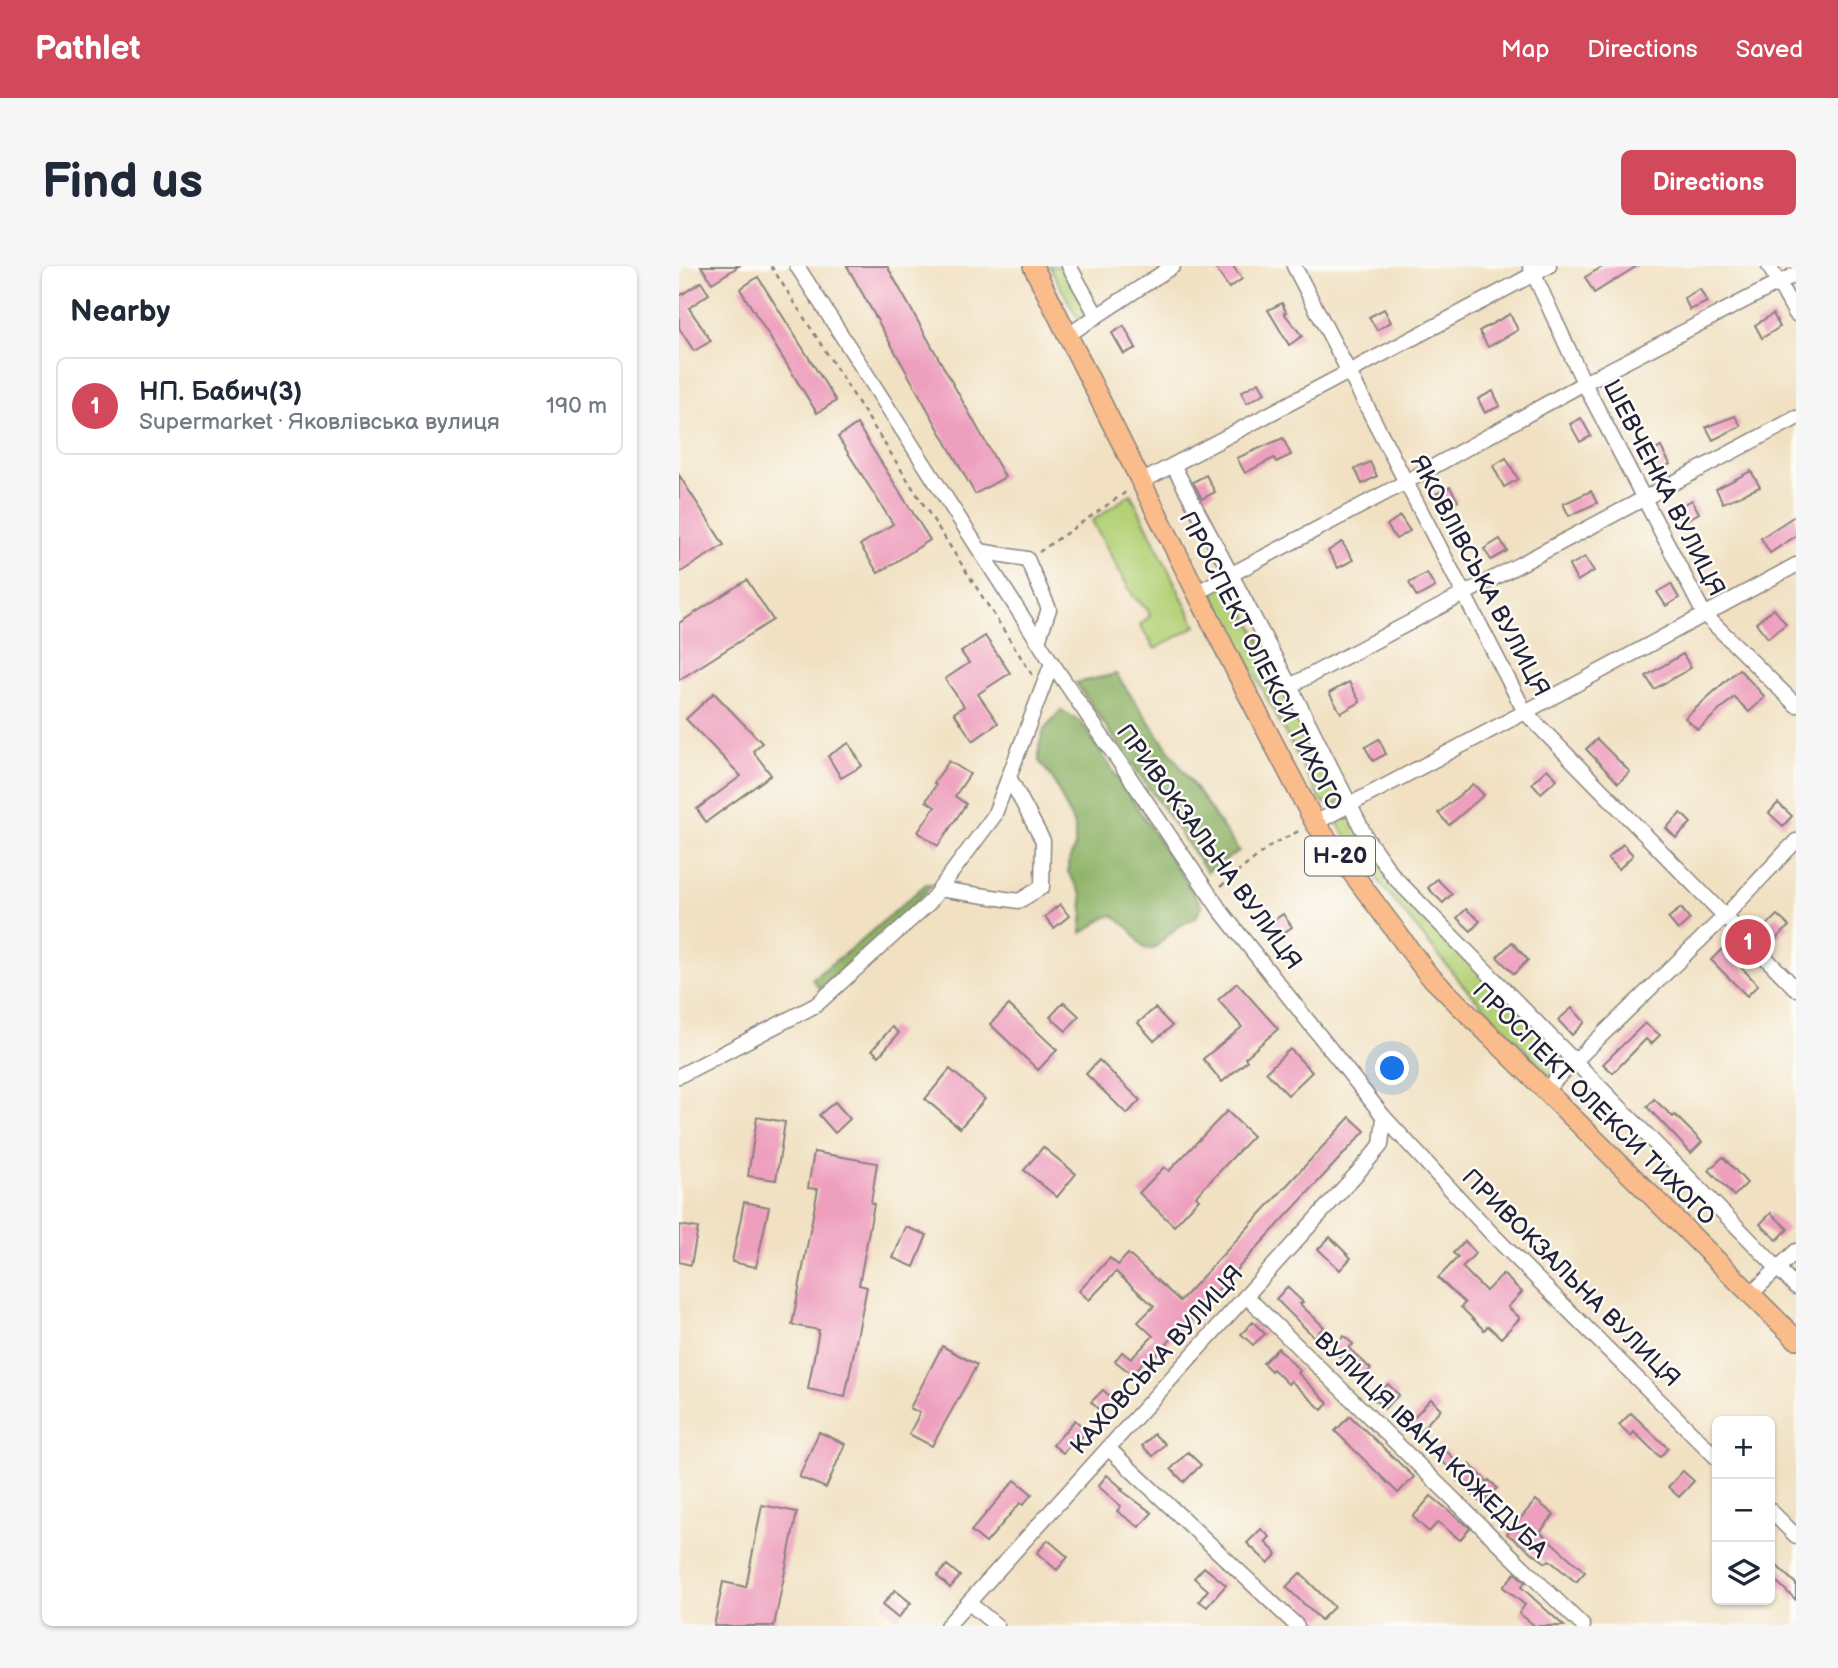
<!DOCTYPE html>
<html lang="en">
<head>
<meta charset="utf-8">
<style>
  body { margin:0; font-family:"Balsamiq Sans",sans-serif; background:#f6f6f7; color:#1f2937 }
  .controls { position:absolute; right:21px; bottom:21px; display:grid; overflow:hidden; border-radius:10px; box-shadow:0 2px 5px #0004 }
  .controls button { width:63px; height:63px; display:grid; place-items:center; padding:0; border:0; border-bottom:2px solid #e0e1e3; background:#fff; color:#1f2937; font:35px sans-serif }
  .you { position:absolute; left:714px; top:803px; width:24px; height:24px; margin:-18px; border:5px solid #fff; border-radius:50%; background:#1a73e8; box-shadow:0 0 0 10px #1a73e833 }
  .badge { display:grid; place-items:center; width:46px; height:46px; border-radius:50%; background:#d1495b; color:#fff; font-size:23px; font-weight:700 }
  .pin { position:absolute; translate:-50% -50%; border:4px solid #fff; box-shadow:0 2px 7px #0006 }
  .list { margin:0; padding:0; list-style:none }
  h2 { display:flex; justify-content:space-between; align-items:center; height:91px; margin:0; padding:0 28px; font-size:30px }
  h2 small { font-size:23px; font-weight:400; color:#747a83 }
  .list li { display:grid; grid-template-columns:46px 1fr auto; gap:21px; align-items:center; box-sizing:border-box; height:98px; margin:0 14px 14px; padding:0 14px; border:2px solid #e0e1e3; border-radius:10px }
  .list b { display:block; font-size:26px; white-space:nowrap }
  .list p { margin:0; font-size:23px; white-space:nowrap; color:#747a83 }
  .list em { font-size:23px; font-style:normal; color:#747a83 }
  .icon { flex:none; width:38px; height:38px; fill:none; stroke:currentColor; stroke-width:2; stroke-linecap:round; stroke-linejoin:round }
  .map { position:relative; flex:none; width:1117px; height:1360px; overflow:hidden; border-radius:10px }
  header { display:flex; align-items:center; gap:42px; box-sizing:border-box; height:98px; padding:0 35px; background:#d1495b; color:#fff }
  header strong { font-size:33px }
  nav { display:flex; gap:38px; margin-inline-start:auto; font-size:24px }
  .intro { display:flex; align-items:center; justify-content:space-between; box-sizing:border-box; height:168px; padding:0 42px }
  h1 { margin:0; font-size:49px }
  .button { padding:18px 32px; border-radius:10px; background:#d1495b; color:#fff; font-size:24px; font-weight:700 }
  main { display:flex; gap:42px; padding:0 42px }
  aside { flex:1; background:#fff; border-radius:10px; box-shadow:0 2px 5px #0004 }
  .map>svg:first-child { display:block }
  .green { fill:#b4d177; stroke:#6b7a59; stroke-width:2 }
  .forest { fill:#8fb368; stroke:#586a52; stroke-width:2 }
  .building { fill:#ee9fbd }
  .lines { fill:none; stroke-linecap:round; stroke-linejoin:round }
  .minor-casing { stroke:#8a827e; stroke-width:17 }
  .major-casing { stroke:#8a827e; stroke-width:22 }
  .path { stroke:#8a827e; stroke-width:2.5; stroke-dasharray:5 5; stroke-linecap:butt }
  .minor { stroke:#fff; stroke-width:14 }
  .major { stroke:#fabc8b; stroke-width:19 }
  .labels { text-anchor:middle; dominant-baseline:central; stroke-width:5; stroke-linejoin:round; paint-order:stroke }
  .shield { fill:#fdfcf7; stroke:#646373; stroke-width:2 }
  .shield-label { font-size:23px; font-weight:bold; fill:#22223b }
  .street-label { font-size:24px; fill:#22223b; stroke:#fdfcf7 }
</style>
</head>
<body>
<header>
<strong>Pathlet</strong>
<nav><a>Map</a><a>Directions</a><a>Saved</a></nav>
</header>
<div class="intro"><h1>Find us</h1><a class="button">Directions</a></div>
<main>
<aside>
<h2>Nearby<small></small></h2>
<ul class="list">
<li><span class="badge">1</span><div><b>НП. Бабич(3)</b><p>Supermarket · Яковлівська вулиця</p></div><em>190 m</em></li>
</ul>
</aside>
<div class="map">
<svg width="1117" height="1360" viewBox="0 0 1117 1360">
  <rect width="100%" height="100%" fill="#fdfcf7"/>
  <filter id="ink" filterUnits="userSpaceOnUse"><feTurbulence type="fractalNoise" baseFrequency=".0143" numOctaves="2"/><feDisplacementMap in="SourceGraphic" scale="14" xChannelSelector="R" yChannelSelector="G"/><feConvolveMatrix kernelMatrix="1 2 1 2 8 2 1 2 1" color-interpolation-filters="sRGB"/></filter>
  <filter id="wash" filterUnits="userSpaceOnUse"><feTurbulence type="fractalNoise" baseFrequency=".00686" numOctaves="4" result="noise"/><feDisplacementMap in="SourceGraphic" scale="28" xChannelSelector="R" yChannelSelector="G"/><feGaussianBlur stdDeviation="1.57" result="paint"/><feColorMatrix in="noise" values="0 0 0 0 0 0 0 0 0 0 0 0 0 0 0 0 0 1.4 0 .05"/><feComposite in="paint" operator="in"/></filter>
  <g filter="url(#wash)">
    <rect width="100%" height="100%" fill="#f1e1c2"/>
    <g class="green">
      <path d="M370,0H388L413,46L404,52L398,51Z"/>
      <path d="M452,228L517,360L476,383L461,359L471,350L469,344L454,330L413,255Z"/>
      <path d="M548,318L554,322L662,533L659,538L651,539L642,535L537,335L535,327L538,323Z"/>
      <path d="M665,549L676,554L686,575L891,795L873,812L783,718L707,625L659,559L660,552Z"/>
    </g>
    <g class="forest">
      <path d="M437,408L560,585L528,606L397,417Z"/>
      <path d="M382,444L402,456L523,640L517,651L498,661L474,683L465,682L451,663L434,649C421,651 414,663 402,667L404,646L403,629L389,606V598L396,580V561L374,513L360,495V481L365,464Z"/>
      <path d="M247,618L253,619L214,660L141,723L133,713L178,678Z"/>
    </g>
    <g id="blocks">
      <g class="building">
        <path d="M22,0H60L33,17Z"/>
        <path d="M168,0H208L326,211L296,228Z"/>
        <path d="M535,0H554L563,13L550,22Z"/>
        <path d="M925,0H958L915,27L906,11Z"/>
        <path d="M79,11L157,135L138,147L61,23Z"/>
        <path d="M22,16L30,28L10,42L32,75L15,85L0,62V26L2,29Z"/>
        <path d="M1021,23L1028,36L1011,44L1005,32Z"/>
        <path d="M603,37L607,46L605,47L623,70L610,79L589,44Z"/>
        <path d="M705,43L712,56L698,64L690,51Z"/>
        <path d="M831,48L839,64L809,81L800,65Z"/>
        <path d="M1094,48L1101,61L1083,72L1076,59Z"/>
        <path d="M445,60L457,82L445,88L433,67Z"/>
        <path d="M580,116L586,127L568,137L562,126Z"/>
        <path d="M814,125L821,140L806,147L799,133Z"/>
        <path d="M1056,150L1062,160L1034,174L1027,161Z"/>
        <path d="M902,152L912,170L901,176L891,158Z"/>
        <path d="M178,158L251,274L199,307L181,279L214,258L159,171Z"/>
        <path d="M604,172L612,189L597,196L595,192L566,207L558,192Z"/>
        <path d="M982,181L991,198L977,206L968,189Z"/>
        <path d="M827,192L839,213L825,221L814,200Z"/>
        <path d="M691,196L698,210L683,218L676,203Z"/>
        <path d="M1072,205L1081,221L1044,237L1037,223Z"/>
        <path d="M0,209L45,279L0,307Z"/>
        <path d="M527,209L536,226L523,233L514,216Z"/>
        <path d="M771,221L779,235L763,244L755,229Z"/>
        <path d="M912,225L918,237L890,250L884,238Z"/>
        <path d="M1013,234L1020,247L1004,256L997,243Z"/>
        <path d="M1117,249V270L1091,287L1082,272Z"/>
        <path d="M721,250L731,265L717,273L708,259Z"/>
        <path d="M821,273L828,285L812,294L805,283Z"/>
        <path d="M663,276L674,294L659,302L649,285Z"/>
        <path d="M906,291L915,305L898,315L890,300Z"/>
        <path d="M748,307L756,321L738,331L730,317Z"/>
        <path d="M68,314L94,354L0,414V357Z"/>
        <path d="M992,318L1000,332L987,340L978,326Z"/>
        <path d="M1095,343L1107,358L1089,372L1077,357Z"/>
        <path d="M306,370L331,407L299,428L319,457L294,475L275,447L285,440L266,413L290,397L282,386Z"/>
        <path d="M1004,388L1012,402L975,423L967,410Z"/>
        <path d="M1060,403L1086,431L1070,446L1055,431L1019,464L1006,452Z"/>
        <path d="M670,416L681,436L662,447L650,427Z"/>
        <path d="M35,427L83,477L74,485L92,509L27,556L18,543L62,510L7,453Z"/>
        <path d="M700,473L707,488L694,495L686,481Z"/>
        <path d="M918,473L951,506L939,517L907,483Z"/>
        <path d="M170,477L183,500L162,512L149,490Z"/>
        <path d="M270,495L291,508L276,530L287,538L259,580L239,566L256,541L247,535L257,519L255,517Z"/>
        <path d="M868,503L878,513L862,527L853,517Z"/>
        <path d="M794,518L805,529L770,559L759,547Z"/>
        <path d="M1099,537L1113,550L1104,560L1090,547Z"/>
        <path d="M1002,547L1012,557L997,572L987,562Z"/>
        <path d="M944,578L954,589L940,603L929,592Z"/>
        <path d="M758,613L773,628L764,637L749,622Z"/>
        <path d="M381,638L390,650L375,662L366,651Z"/>
        <path d="M1002,642L1011,653L999,664L989,652Z"/>
        <path d="M787,643L801,655L792,665L778,652Z"/>
        <path d="M604,648L613,661L597,672L588,659Z"/>
        <path d="M1098,649L1110,660L1097,673L1085,662Z"/>
        <path d="M833,676L849,694L835,708L818,691Z"/>
        <path d="M1044,682L1079,719L1068,730L1032,694Z"/>
        <path d="M558,717L599,763L566,792L568,795L543,816L524,793L563,761L539,734Z"/>
        <path d="M385,736L400,750L387,765L371,751Z"/>
        <path d="M330,739L378,784L359,804L311,758Z"/>
        <path d="M476,742L493,760L475,775L459,757Z"/>
        <path d="M893,742L906,756L893,769L879,754Z"/>
        <path d="M966,757L981,769L972,778L967,773L934,807L924,798Z"/>
        <path d="M213,761L220,767L200,790L193,784Z"/>
        <path d="M611,783L633,806L609,829L587,806Z"/>
        <path d="M420,794L461,834L448,848L407,808Z"/>
        <path d="M271,803L306,833L281,862L246,833Z"/>
        <path d="M975,833L994,851L996,849L1023,876L1012,887L968,841Z"/>
        <path d="M156,836L171,853L156,867L140,849Z"/>
        <path d="M548,845L574,870L517,930L520,933L495,960L460,927L485,901L490,905Z"/>
        <path d="M78,851L106,856L97,914L69,910Z"/>
        <path d="M671,851L686,865L511,1054L470,1096L466,1093L454,1109L436,1095L443,1086L452,1093L474,1070L459,1056L475,1040L437,1006L410,1034L400,1025L431,992L439,999L449,988L501,1035Z"/>
        <path d="M364,881L397,908L378,931L345,904Z"/>
        <path d="M135,886L198,897L192,937L195,938L180,1019L188,1021L166,1131L129,1123L140,1064L113,1059L139,923L129,922Z"/>
        <path d="M1044,891L1068,917L1055,930L1030,904Z"/>
        <path d="M65,936L90,941L77,1001L53,996Z"/>
        <path d="M1092,947L1109,963L1098,974L1081,958Z"/>
        <path d="M0,959L19,962L12,999L0,996Z"/>
        <path d="M227,961L248,969L235,1001L214,992Z"/>
        <path d="M651,971L672,992L661,1004L639,983Z"/>
        <path d="M786,975L797,987L783,1001L807,1025L824,1008L843,1026L829,1041L841,1052L822,1072L809,1060L805,1064L782,1041L786,1037L759,1012L779,991L774,987Z"/>
        <path d="M608,1021L624,1036L621,1038L645,1061L635,1071L597,1033Z"/>
        <path d="M574,1056L586,1068L574,1079L562,1068Z"/>
        <path d="M665,1070L674,1078L670,1082L692,1103L684,1112L652,1083Z"/>
        <path d="M263,1080L298,1099L253,1180L230,1168L241,1147L231,1142Z"/>
        <path d="M599,1082L621,1105L619,1107L649,1137L643,1144L612,1115L609,1118L594,1103L592,1105L584,1097Z"/>
        <path d="M709,1118L720,1129L705,1143L695,1133Z"/>
        <path d="M424,1124L436,1135L423,1147L412,1136Z"/>
        <path d="M752,1133L762,1143L737,1169L727,1159Z"/>
        <path d="M952,1147L989,1182L981,1191L955,1166L952,1170L940,1159Z"/>
        <path d="M671,1150L735,1211L719,1227L656,1165Z"/>
        <path d="M396,1154L408,1165L397,1178L395,1175L384,1187L374,1179Z"/>
        <path d="M140,1166L166,1178L147,1222L120,1211Z"/>
        <path d="M475,1168L486,1178L474,1190L463,1180Z"/>
        <path d="M760,1179L786,1202L791,1198L808,1216L810,1214L818,1222L803,1238L776,1212L779,1209L753,1187Z"/>
        <path d="M509,1186L522,1199L505,1216L492,1203Z"/>
        <path d="M1004,1205L1015,1215L1000,1231L989,1221Z"/>
        <path d="M428,1209L444,1223L442,1224L473,1247L460,1261L438,1245L442,1240L419,1220Z"/>
        <path d="M336,1214L353,1228L344,1239L341,1237L307,1277L292,1265Z"/>
        <path d="M752,1230L791,1262L781,1274L759,1256L750,1266L734,1251Z"/>
        <path d="M857,1234L875,1249L861,1266L906,1306L897,1316L870,1294L867,1297L828,1268Z"/>
        <path d="M83,1239L118,1246L95,1360H35L44,1316L67,1321Z"/>
        <path d="M582,1263L591,1271L586,1276L598,1288L589,1297L568,1277Z"/>
        <path d="M369,1274L389,1291L378,1304L358,1287Z"/>
        <path d="M268,1299L281,1310L271,1322L258,1310Z"/>
        <path d="M1097,1299L1117,1318V1334L1097,1315L1091,1321V1306Z"/>
        <path d="M525,1301L547,1319L528,1341L520,1335L529,1324L515,1312Z"/>
        <path d="M621,1307L655,1341L642,1354L607,1321Z"/>
        <path d="M836,1307L846,1316L842,1321L885,1360H856L840,1347L846,1339L824,1321Z"/>
        <path d="M216,1324L232,1337L219,1352L203,1339Z"/>
      </g>
    </g>
  </g>
  <g filter="url(#ink)">
    <use href="#blocks" fill-opacity="0" stroke="#8a827e" stroke-width="2"/>
    <g class="lines">
      <g class="minor-casing">
        <g id="minor">
          <path d="M118,0L373,397L541,644L705,851L814,969L1038,1192"/>
          <path d="M390,0L418,50"/>
          <path d="M615,0L846,446L1117,723"/>
          <path d="M851,0L905,117L1025,348L1117,439"/>
          <path d="M1090,0L1117,48"/>
          <path d="M389,69L494,0"/>
          <path d="M494,199L611,420L1117,152"/>
          <path d="M462,216L870,0"/>
          <path d="M301,285L348,293L370,343L359,375"/>
          <path d="M517,327L725,217L905,117L1117,8"/>
          <path d="M611,420L688,573L715,611L1117,1021"/>
          <path d="M636,557L846,446L1117,299"/>
          <path d="M260,623L340,635L363,621L364,575L330,511"/>
          <path d="M0,810L137,739L250,637L315,550L373,397"/>
          <path d="M865,825L1046,650L1117,575"/>
          <path d="M1072,1028L1117,985"/>
          <path d="M567,1030L904,1360"/>
          <path d="M429,1182L618,1360"/>
          <path d="M1091,1244L1117,1270"/>
          <path d="M290,1337L318,1360"/>
          <path d="M268,1360L681,904L702,879L705,851"/>
        </g>
      </g>
      <g class="major-casing">
        <path id="major" d="M354,0L563,417L636,557L748,707L1117,1073"/>
      </g>
      <g class="path">
        <path d="M92,0L354,410"/>
        <path d="M360,286L450,224"/>
        <path d="M542,620L592,579L622,564"/>
      </g>
      <use href="#minor" class="minor"/>
      <use href="#major" class="major"/>
    </g>
  </g>
  <g class="labels">
    <rect class="shield" x="626" y="570.5" width="70" height="39" rx="5"/>
    <g class="shield-label">
      <text x="661" y="590">Н-20</text>
    </g>
    <g class="street-label">
      <text transform="translate(985 222) rotate(63)">ШЕВЧЕНКА ВУЛИЦЯ</text>
      <text transform="translate(801 310) rotate(62)">ЯКОВЛІВСЬКА ВУЛИЦЯ</text>
      <text transform="translate(582 395) rotate(63)">ПРОСПЕКТ ОЛЕКСИ ТИХОГО</text>
      <text transform="translate(530 581) rotate(54)">ПРИВОКЗАЛЬНА ВУЛИЦЯ</text>
      <text transform="translate(915 838) rotate(45)">ПРОСПЕКТ ОЛЕКСИ ТИХОГО</text>
      <text transform="translate(892 1012) rotate(45)">ПРИВОКЗАЛЬНА ВУЛИЦЯ</text>
      <text transform="translate(478 1094) rotate(-48)">КАХОВСЬКА ВУЛИЦЯ</text>
      <text transform="translate(752 1179) rotate(44)">ВУЛИЦЯ ІВАНА КОЖЕДУБА</text>
    </g>
  </g>
</svg>
<div class="controls">
<button>+</button>
<button>−</button>
<button><svg class="icon" aria-label="layers" viewBox="0 0 24 24"><path d="M12 4l9 5-9 5-9-5zM3 14l9 5 9-5"/></svg></button>
</div>
<div class="you"></div>
<div class="pin badge" style="left:1069px;top:676px">1</div>
</div>
</main>
</body>
</html>
